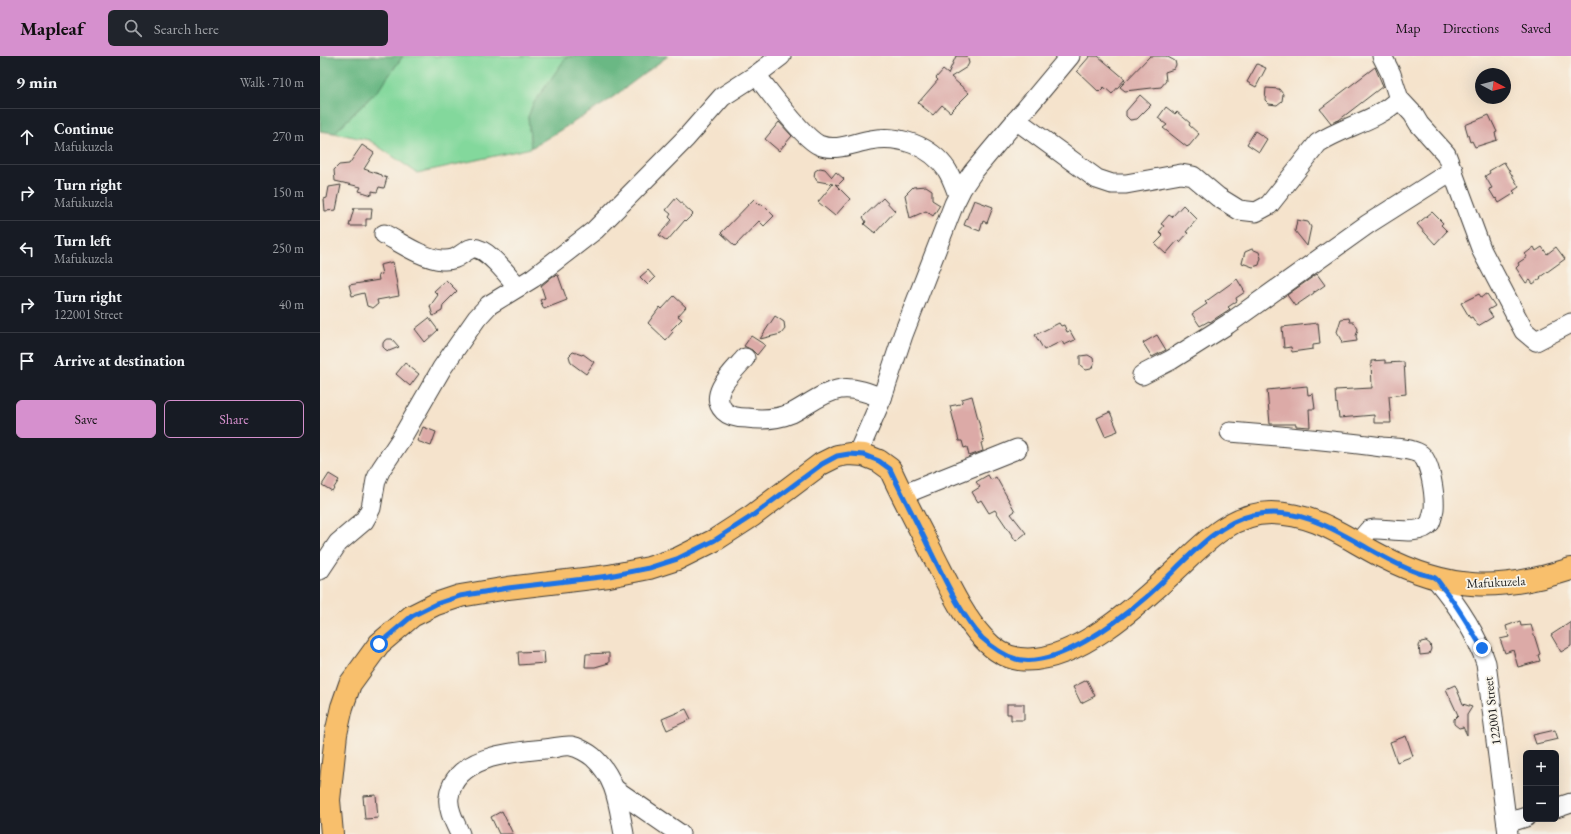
<!DOCTYPE html>
<html lang="en">
<head>
<meta charset="utf-8">
<style>
  body { margin:0; font-family:"EB Garamond",serif; background:#20242c; color:#f1f3f6 }
  .controls { position:absolute; right:12px; bottom:12px; display:grid; overflow:hidden; border-radius:6px; box-shadow:0 4px 16px #0002 }
  .controls button { width:36px; height:36px; display:grid; place-items:center; padding:0; border:0; border-bottom:1px solid #363941; background:#171b24; color:#f1f3f6; font:20px sans-serif }
  .compass { position:absolute; left:1155px; top:12px; width:36px; height:36px; border-radius:50%; background:#171b24; box-shadow:0 4px 16px #0002; rotate:97deg }
  .stop { position:absolute; width:12px; height:12px; margin:-9px; border:3px solid #1a73e8; border-radius:50%; background:#fff }
  .stop.end { background:#1a73e8; border-color:#fff; box-shadow:0 1px 4px #0008 }
  .list { margin:0; padding:0; list-style:none }
  h2 { display:flex; justify-content:space-between; align-items:center; height:52px; margin:0; padding:0 16px; font-size:17px }
  h2 small { font-size:13px; font-weight:400; color:#9ea1a6 }
  .list li { display:grid; grid-template-columns:26px 1fr auto; gap:12px; align-items:center; box-sizing:border-box; height:56px; padding:0 16px; border-top:1px solid #363941 }
  .list b { display:block; font-size:15px; white-space:nowrap }
  .list p { margin:0; font-size:13px; white-space:nowrap; color:#9ea1a6 }
  .list em { font-size:13px; font-style:normal; color:#9ea1a6 }
  .actions { display:flex; gap:8px; padding:12px 16px }
  .actions a { flex:1; padding:9px 0; border:1px solid #d690ce; border-radius:6px; text-align:center; font-size:14px; color:#d690ce }
  .actions .main { background:#d690ce; color:#111 }
  .icon { flex:none; width:22px; height:22px; fill:none; stroke:currentColor; stroke-width:2; stroke-linecap:round; stroke-linejoin:round }
  .map { position:relative; flex:none; width:1251px; height:778px; overflow:hidden }
  header { display:flex; align-items:center; gap:24px; box-sizing:border-box; height:56px; padding:0 20px; background:#d690ce; color:#111 }
  header strong { font-size:19px }
  nav { display:flex; gap:22px; margin-inline-start:auto; font-size:14px }
  .search { width:280px; height:36px; background:#20242c; display:flex; align-items:center; gap:10px; box-sizing:border-box; padding:0 14px; border-radius:6px; color:#9ea1a6; font-size:15px }
  main { display:flex }
  aside { flex:1; background:#171b24 }
  .map>svg:first-child { display:block }
  .green { fill:#83d89c; stroke:#507a5c }
  .forest { fill:#6ab884; stroke:#436a50 }
  .building { fill:#dcaaa7 }
  .lines { fill:none; stroke-linecap:round; stroke-linejoin:round }
  .minor-casing { stroke:#3d3a36; stroke-width:21 }
  .major-casing { stroke:#3d3a36; stroke-width:24 }
  .minor { stroke:#fff; stroke-width:19 }
  .major { stroke:#f8bf6c; stroke-width:22 }
  .route { stroke:#1a73e8; stroke-width:5 }
  .labels { text-anchor:middle; dominant-baseline:central; stroke-width:3.5; stroke-linejoin:round; paint-order:stroke }
  .street-label { font-size:13px; fill:#1c1c1c; stroke:#f7f3e8 }
</style>
</head>
<body>
<header>
<strong>Mapleaf</strong>
<div class="search"><svg class="icon" aria-label="search" viewBox="0 0 24 24"><circle cx="10" cy="10" r="6"/><path d="M15 15l6 6"/></svg>Search here</div>
<nav><a>Map</a><a>Directions</a><a>Saved</a></nav>
</header>
<main>
<aside>
<h2>9 min<small>Walk · 710 m</small></h2>
<ul class="list">
<li><svg class="icon" aria-label="ahead" viewBox="0 0 24 24"><path d="M12 20V5M6 11l6-6 6 6"/></svg><div><b>Continue</b><p>Mafukuzela</p></div><em>270 m</em></li>
<li><svg class="icon" aria-label="right" viewBox="0 0 24 24"><path d="M7 20v-9h11M14 6l5 5-5 5"/></svg><div><b>Turn right</b><p>Mafukuzela</p></div><em>150 m</em></li>
<li><svg class="icon" aria-label="left" viewBox="0 0 24 24"><path d="M17 20v-9H6M10 6l-5 5 5 5"/></svg><div><b>Turn left</b><p>Mafukuzela</p></div><em>250 m</em></li>
<li><svg class="icon" aria-label="right" viewBox="0 0 24 24"><path d="M7 20v-9h11M14 6l5 5-5 5"/></svg><div><b>Turn right</b><p>122001 Street</p></div><em>40 m</em></li>
<li><svg class="icon" aria-label="arrive" viewBox="0 0 24 24"><path d="M6 21V4h12l-3 4 3 4H6"/></svg><div><b>Arrive at destination</b></div></li>
</ul>
<div class="actions"><a class="main">Save</a><a>Share</a></div>
</aside>
<div class="map">
<svg width="1251" height="778" viewBox="0 0 1251 778">
  <rect width="100%" height="100%" fill="#f7f3e8"/>
  <filter id="ink" filterUnits="userSpaceOnUse"><feTurbulence type="fractalNoise" baseFrequency=".025" numOctaves="2"/><feDisplacementMap in="SourceGraphic" scale="8" xChannelSelector="R" yChannelSelector="G"/><feConvolveMatrix kernelMatrix="1 2 1 2 8 2 1 2 1" color-interpolation-filters="sRGB"/></filter>
  <filter id="wash" filterUnits="userSpaceOnUse"><feTurbulence type="fractalNoise" baseFrequency=".012" numOctaves="4" result="noise"/><feDisplacementMap in="SourceGraphic" scale="16" xChannelSelector="R" yChannelSelector="G"/><feGaussianBlur stdDeviation="0.9" result="paint"/><feColorMatrix in="noise" values="0 0 0 0 0 0 0 0 0 0 0 0 0 0 0 0 0 1.4 0 .05"/><feComposite in="paint" operator="in"/></filter>
  <g filter="url(#wash)">
    <rect width="100%" height="100%" fill="#f5e3cc"/>
    <path class="green" d="M83,0H252L245,3L208,61L211,92L97,117L49,84L14,77L59,33Z"/>
    <g class="forest">
      <path d="M0,0H83L59,33L14,77L0,75Z"/>
      <path d="M252,0H348L285,47L211,92L208,61L213,48L245,3Z"/>
    </g>
    <g id="blocks">
      <g class="building">
        <path d="M636,0H647L649,7L647,11L631,21L649,37L630,56L622,49L613,59L598,47L618,24L616,22L623,14L628,18Z"/>
        <path d="M770,0H778L805,23L792,38L784,31L779,36L757,15Z"/>
        <path d="M830,0H846L855,5L856,9L854,13L845,16L846,25L841,31L805,35L800,31Z"/>
        <path d="M937,8L946,12L936,31L927,26Z"/>
        <path d="M1055,11L1063,30L1019,64L1011,67L1000,53Z"/>
        <path d="M946,32L959,33L963,38L962,45L957,49L949,48L945,44Z"/>
        <path d="M820,39L831,49L817,63L810,64L806,60V55Z"/>
        <path d="M846,51L855,58L857,56L870,67L869,69L879,78L869,90H868L867,91L843,72L847,69L838,62Z"/>
        <path d="M1169,59L1177,76L1175,77L1177,84L1155,91L1152,85L1150,86L1145,69Z"/>
        <path d="M459,66L472,80L459,95L445,83Z"/>
        <path d="M935,75L947,83L939,96L927,88Z"/>
        <path d="M42,89L54,97L44,113L62,119V120L67,122L64,132L59,131L57,136L52,135V139L39,135L41,131L15,125L14,114L19,109L29,108Z"/>
        <path d="M1184,106L1199,131L1193,135L1195,137L1179,147L1176,142L1175,143L1169,133L1172,132L1165,120L1170,117L1169,115Z"/>
        <path d="M500,112L505,113L512,121L516,116L524,123L518,129L515,128L530,143L515,160L498,146L513,128L497,125L494,120L495,115Z"/>
        <path d="M21,129L16,154L5,155L4,143L7,142L9,131Z"/>
        <path d="M606,130L612,134V144L620,149L613,160L606,155L590,162L585,139L593,131Z"/>
        <path d="M356,142L373,158L366,165L365,164L347,185L339,179L352,164L349,161L351,158L346,154Z"/>
        <path d="M563,142L575,155L555,177L544,168L546,166L543,161Z"/>
        <path d="M434,143L440,149L442,148L454,160L444,170L439,165L415,190L401,177Z"/>
        <path d="M654,144L673,151L667,167L663,165L660,175L644,169Z"/>
        <path d="M863,149L877,163L866,176L868,177L860,186L858,184L846,198L835,188L843,180L839,176L844,170L841,168L849,159L852,161Z"/>
        <path d="M34,152H52L51,163H46V170H29Z"/>
        <path d="M1112,156L1123,167L1121,169L1127,175L1115,188L1097,168Z"/>
        <path d="M977,164L988,166L991,171L987,190L975,175Z"/>
        <path d="M1214,191L1216,195L1222,191L1227,198L1236,191L1245,203L1220,221L1221,222L1213,228L1210,224L1206,227L1196,212L1199,209L1198,207L1207,201L1205,198Z"/>
        <path d="M932,193L939,196L941,202L939,209L933,211L922,207L925,196Z"/>
        <path d="M73,206L79,240L57,244L58,248L53,252L47,250L44,237L32,240L29,229L59,224L58,219L62,218L60,209Z"/>
        <path d="M328,214L335,222L328,229L320,221Z"/>
        <path d="M997,218L1005,229L995,236L994,235V237L975,250L967,239Z"/>
        <path d="M238,219L247,244L224,253L220,244L225,242L221,230L233,220Z"/>
        <path d="M917,223L925,236L916,242L917,245L908,251L910,253L890,266L889,265L880,270L872,258L887,248L885,246Z"/>
        <path d="M126,224L137,235L123,249L122,255L113,260L110,250L118,239L114,235Z"/>
        <path d="M1159,238L1161,241L1167,238L1175,250L1168,254L1173,261L1158,270L1152,261L1150,262L1141,247Z"/>
        <path d="M354,240L366,251L358,260L362,263L351,274L353,276L346,284L328,267L340,251L342,253Z"/>
        <path d="M455,260L464,266L465,273L461,278L440,283Z"/>
        <path d="M109,262L118,274L105,286L95,273Z"/>
        <path d="M1029,262L1030,266H1034L1038,273L1036,280L1037,285L1022,287L1021,282L1017,276L1021,263Z"/>
        <path d="M739,267L741,270L744,269L747,276L750,275L755,284L744,289L742,285L724,294L715,279Z"/>
        <path d="M998,267L1000,288L993,289V293L972,296L971,291L964,292L962,271Z"/>
        <path d="M837,279L846,294L832,301L823,287Z"/>
        <path d="M431,280L445,289L437,299L432,294L424,290Z"/>
        <path d="M68,283H72L79,291L69,295L66,294L63,291V287L65,284Z"/>
        <path d="M253,296L262,299L263,298L274,306L266,318L251,307L249,300Z"/>
        <path d="M768,299L773,302L774,308L771,313L766,314L760,309V300Z"/>
        <path d="M1065,304V307L1084,306L1086,338L1069,340L1071,367H1054V359L1019,362L1017,347L1016,348L1015,334L1052,332L1051,305Z"/>
        <path d="M85,307L99,318L90,330L76,318Z"/>
        <path d="M987,330L988,339L993,338L995,353H989L990,371L976,370V368H950L947,334Z"/>
        <path d="M652,340L664,386L661,387L663,395L649,400L647,391L644,392L642,385H639L630,350L640,348L642,346V343Z"/>
        <path d="M790,356L798,375L785,380L777,362Z"/>
        <path d="M103,371L116,376L111,390L97,385Z"/>
        <path d="M9,418L19,424L12,435L2,429Z"/>
        <path d="M668,419L671,424L676,421L695,455L691,458L706,477L696,485L675,454L669,457L661,444L658,446L652,436L660,431L656,426Z"/>
        <path d="M1200,565L1201,570L1211,569L1220,598L1218,599L1220,605L1198,611L1193,594L1185,597L1180,583L1189,581L1186,570Z"/>
        <path d="M1251,566V590L1241,596L1231,579Z"/>
        <path d="M1106,585L1110,588L1111,593L1109,598L1100,599L1099,590L1101,586Z"/>
        <path d="M224,595L225,607L199,609L198,596Z"/>
        <path d="M289,597V607L275,611H265L266,598Z"/>
        <path d="M767,624L775,640L761,647L753,631Z"/>
        <path d="M1135,629L1143,648L1152,651L1147,659V679L1143,671L1139,672L1134,668V663L1138,659L1126,633Z"/>
        <path d="M687,648H704V664H691V658H687Z"/>
        <path d="M366,653L371,663L347,674L342,663Z"/>
        <path d="M1235,674L1238,683L1216,688L1213,679Z"/>
        <path d="M1086,680L1093,700L1077,706L1070,686Z"/>
        <path d="M56,739L58,762L45,763L43,740Z"/>
        <path d="M182,755L193,778H179L171,761Z"/>
      </g>
    </g>
  </g>
  <g filter="url(#ink)">
    <use href="#blocks" fill-opacity="0" stroke="#3d3a36" stroke-width="1"/>
    <g class="lines">
      <g class="minor-casing">
        <g id="minor">
          <path d="M1062,0L1071,18L1079,43L1093,58L1099,68L1126,98L1162,195L1204,275L1216,285L1251,267"/>
          <path d="M436,19C450,36 482,81 499,89C516,96 533,87 550,84C578,78 611,90 627,114C632,122 635,131 638,139"/>
          <path d="M696,64L777,123L792,128H806L861,118L873,120L898,141L919,154L936,156L949,149L998,87C1024,70 1057,65 1079,43"/>
          <path d="M64,178C81,187 102,202 122,204C138,205 139,198 150,193C164,187 189,221 198,231"/>
          <path d="M425,302C414,315 387,338 404,355C410,361 418,362 427,362C442,364 458,363 472,357C488,349 503,336 521,333C535,331 550,337 562,342"/>
          <path d="M822,319L851,304L908,268L1048,168L1133,114"/>
          <path d="M910,376C961,380 1011,384 1062,391C1073,392 1090,392 1100,398C1111,405 1115,441 1114,453C1113,457 1112,463 1110,467C1100,481 1068,472 1054,473L1049,474L1038,487"/>
          <path d="M537,399L562,342L583,279L634,148L642,132L653,116L750,0"/>
          <path d="M582,439L697,393"/>
          <path d="M0,514L18,487L44,465L48,458L51,452L56,424L61,413L81,383L122,312L157,262L169,249L213,222L275,174L366,82L402,41L436,19L461,0"/>
          <path d="M1115,522C1136,547 1156,576 1166,607L1188,778"/>
          <path d="M296,734L360,778"/>
          <path d="M1236,752L1251,747"/>
          <path d="M1187,767L1206,761"/>
          <path d="M140,778C135,767 127,753 129,741C134,700 193,696 224,693C233,693 242,689 251,690C258,691 268,697 273,701C297,723 298,748 304,778"/>
        </g>
      </g>
      <g class="major-casing">
        <path id="major" d="M12,778L9,744L16,678L22,651L30,628L59,588L92,560L116,548L140,540L188,532L289,520L329,512L357,503L395,484L432,460L501,408L517,400L529,398L544,399L559,405L570,413C583,442 598,469 612,497C626,524 642,560 663,582C672,592 685,601 699,603C755,610 823,545 861,509C886,485 913,457 951,457C997,458 1022,480 1061,500C1129,535 1179,536 1251,513"/>
      </g>
      <use href="#minor" class="minor"/>
      <use href="#major" class="major"/>
    </g>
  </g>
  <g class="lines" filter="url(#ink)">
    <path class="route" d="M59,588L92,560L116,548L140,540L188,532L289,520L329,512L357,503L395,484L432,460L502,408L517,400L529,398L544,399L559,405L570,413C583,441 598,468 611,496C625,524 641,559 662,582C672,591 683,599 696,603C737,613 797,566 826,541C857,515 893,467 933,459C975,451 1007,469 1042,489C1060,499 1077,509 1096,516C1102,519 1110,519 1115,522C1118,524 1121,529 1123,532C1138,550 1150,572 1162,592"/>
  </g>
  <g class="labels">
    <g class="street-label">
      <text transform="translate(1176 526) rotate(-3)">Mafukuzela</text>
      <text transform="translate(1172 655) rotate(-97)">122001 Street</text>
    </g>
  </g>
</svg>
<div class="controls">
<button>+</button>
<button>−</button>
</div>
<svg class="compass" viewBox="-18 -18 36 36"><path d="M0-13l5 13h-10z" fill="#e53935"/><path d="M0 13l5-13h-10z" fill="#9ea1a6"/></svg>
<div class="stop" style="left:59px;top:588px"></div>
<div class="stop end" style="left:1162px;top:592px"></div>
</div>
</main>
</body>
</html>
